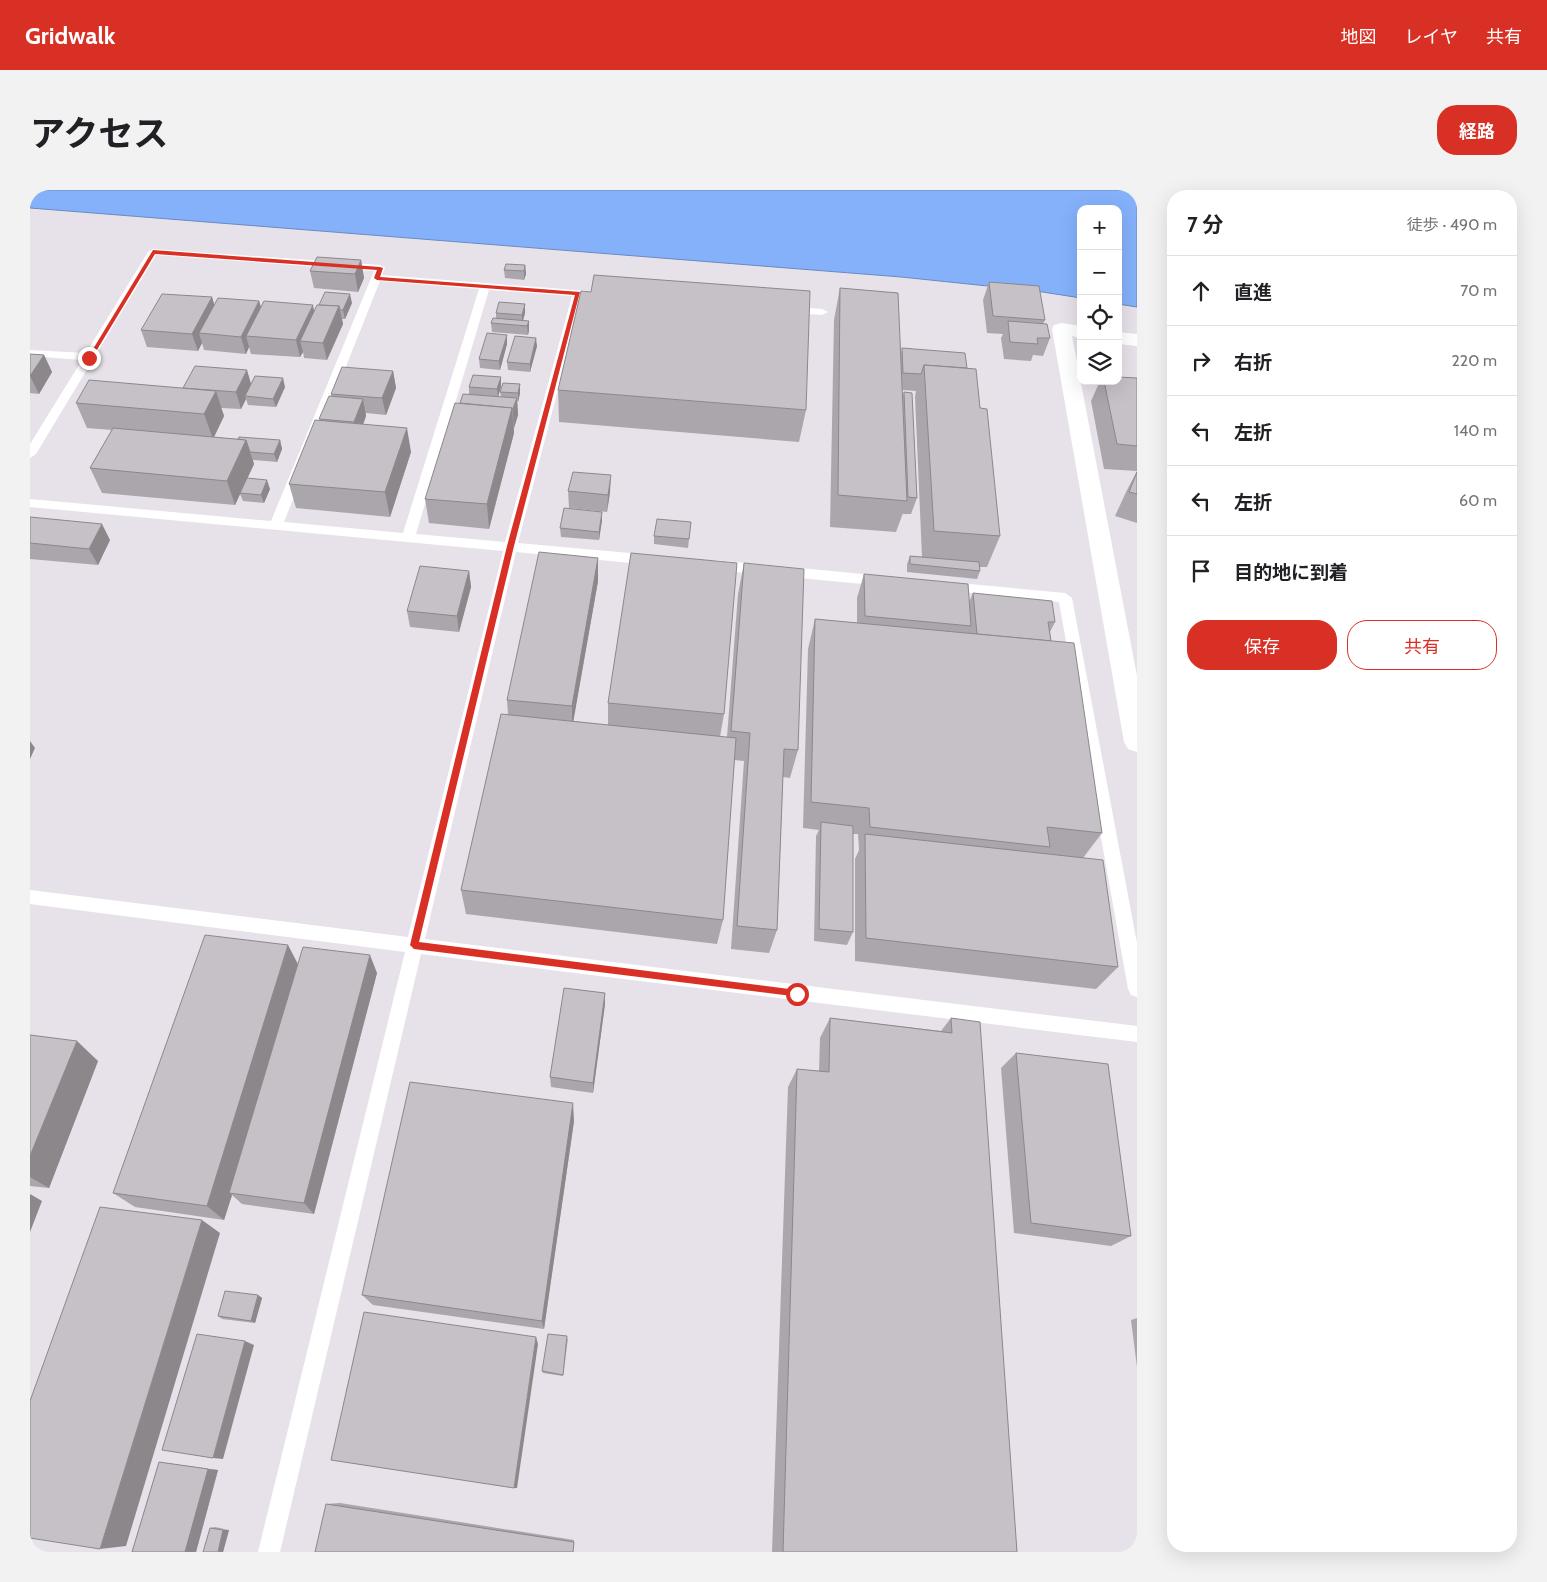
<!DOCTYPE html>
<html lang="ja">
<head>
<meta charset="utf-8">
<style>
  body { margin:0; font-family:Cabin,"Noto Sans JP",sans-serif; background:#f2f2f2; color:#202124 }
  .controls { position:absolute; right:15px; top:15px; display:grid; overflow:hidden; border-radius:10px; box-shadow:0 5px 20px #0002 }
  .controls button { width:45px; height:45px; display:grid; place-items:center; padding:0; border:0; border-bottom:1px solid #e0e0e0; background:#fff; color:#202124; font:25px sans-serif }
  .stop { position:absolute; width:15px; height:15px; margin:-11px; border:4px solid #d93025; border-radius:50%; background:#fff }
  .stop.end { background:#d93025; border-color:#fff; box-shadow:0 1px 5px #0008 }
  .list { margin:0; padding:0; list-style:none }
  h2 { display:flex; justify-content:space-between; align-items:center; height:65px; margin:0; padding:0 20px; font-size:21px }
  h2 small { font-size:16px; font-weight:400; color:#757577 }
  .list li { display:grid; grid-template-columns:32px 1fr auto; gap:15px; align-items:center; box-sizing:border-box; height:70px; padding:0 20px; border-top:1px solid #e0e0e0 }
  .list b { display:block; font-size:19px; white-space:nowrap }
  .list em { font-size:16px; font-style:normal; color:#757577 }
  .actions { display:flex; gap:10px; padding:15px 20px }
  .actions a { flex:1; padding:11px 0; border:1px solid #d93025; border-radius:20px; text-align:center; font-size:18px; color:#d93025 }
  .actions .main { background:#d93025; color:#fff }
  .icon { flex:none; width:28px; height:28px; fill:none; stroke:currentColor; stroke-width:2; stroke-linecap:round; stroke-linejoin:round }
  .map { position:relative; flex:none; width:1107px; height:1362px; overflow:hidden; border-radius:20px }
  header { display:flex; align-items:center; gap:30px; box-sizing:border-box; height:70px; padding:0 25px; background:#d93025; color:#fff }
  header strong { font-size:24px }
  nav { display:flex; gap:28px; margin-inline-start:auto; font-size:18px }
  .intro { display:flex; align-items:center; justify-content:space-between; box-sizing:border-box; height:120px; padding:0 30px }
  h1 { margin:0; font-size:35px }
  .button { padding:12px 22px; border-radius:20px; background:#d93025; color:#fff; font-size:18px; font-weight:700 }
  main { display:flex; gap:30px; padding:0 30px }
  aside { flex:1; background:#fff; border-radius:20px; box-shadow:0 5px 20px #0002 }
  .map>svg:first-child { display:block }
  .water { fill:#84b1fa; stroke:#6b8abe }
  .lines { fill:none; stroke-linecap:round; stroke-linejoin:round }
  .service { fill:#fff; fill-rule:evenodd }
  .minor { fill:#fff; fill-rule:evenodd }
  .wall { fill:#aaa6ab }
  .shaded-wall { fill:#8b878b }
  .building { fill:#c6c1c7; stroke:#8b878b }
  .route { fill:#d93025 }
</style>
</head>
<body>
<header>
<strong>Gridwalk</strong>
<nav><a>地図</a><a>レイヤ</a><a>共有</a></nav>
</header>
<div class="intro"><h1>アクセス</h1><a class="button">経路</a></div>
<main>
<div class="map">
<svg width="1107" height="1362" viewBox="0 0 1107 1362">
  <rect width="100%" height="100%" fill="#e7e2e9"/>
  <path class="water" d="M0,0H1107V117L1088,114V19H1051V108L1006,101L871,87L0,18Z"/>
  <g class="lines">
    <g class="service">
      <path d="M123,59L350,75L355,78L352,85L792,119L798,122L792,125L552,107L488,353L622,365L629,370L622,375L486,362L395,749L1107,836V852L391,764L250,1362H228L375,762L0,714V700L378,747L473,361L0,317V309L241,331L344,81L126,65L6,264L0,268V254L52,170L0,166V160L56,163L118,62ZM350,91L449,99L373,343L254,332ZM459,100L542,106L475,352L386,344Z"/>
      <path d="M684,370L854,386L861,391L854,396L684,380L677,375Z"/>
      <path d="M918,392L1035,403L1042,408L1107,753V807L1101,805L1098,799L1029,412L913,400L911,397Z"/>
    </g>
    <g class="minor">
      <path d="M1031,133L1051,136V148L1042,146L1107,486V562L1098,559L1094,552L1022,139L1024,135Z"/>
      <path d="M1088,142L1107,144V156L1088,154Z"/>
    </g>
  </g>
  <g class="wall">
    <path d="M331,70L334,88L328,102L284,98L280,81Z"/>
    <path d="M495,75L496,84L494,90L475,88L474,80Z"/>
    <path d="M959,92L1015,130L1013,134L1020,148L1013,166L1003,165L1001,171L974,169L971,148L973,144L957,143L953,110Z"/>
    <path d="M810,98L871,164L872,158L937,178L950,218L970,346L957,377H950V381L947,389L877,382V374L880,366L892,367L885,207L886,201L872,200V207L874,202L887,308L881,324H873V323L866,342L800,337L804,130Z"/>
    <path d="M182,107L184,115L229,111L231,117L284,121L322,113L315,129H312L313,134L297,170L274,168L273,162L270,167L221,164L219,157L216,164L174,160L172,153L168,161L117,157L111,140Z"/>
    <path d="M466,123H495L493,131H499V140L498,145L462,142L461,133L466,128Z"/>
    <path d="M477,145V154L470,180L450,178L449,169Z"/>
    <path d="M507,156L500,182L478,180L477,172Z"/>
    <path d="M0,164L14,165L22,182L9,204L0,203Z"/>
    <path d="M363,181L366,198L356,225L336,223V226L333,234L381,262L360,327L266,318L259,294L290,230L289,229L301,206V204Z"/>
    <path d="M471,187V196L468,206L471,207L470,202L490,194V203L488,212L487,211L488,225L484,238V243L459,339L399,333L395,309L430,213L439,204V197Z"/>
    <path d="M1107,188V333L1085,326L1097,300L1107,281L1074,279L1061,211L1070,191H1088Z"/>
    <path d="M221,194L255,197L246,217L218,215L216,209L211,219L191,218L194,226L184,247L208,249L250,250L252,259L247,272L223,270L224,274L217,289L240,299L234,313L213,311L210,304L205,315L72,303L60,278L82,240L57,238L46,213L153,198Z"/>
    <path d="M528,200L776,220L769,252L529,232Z"/>
    <path d="M538,301L580,302L577,322L539,318Z"/>
    <path d="M0,327L80,350L68,375L0,369Z"/>
    <path d="M572,330L569,350L531,347L530,338Z"/>
    <path d="M661,332L658,358L624,354V346Z"/>
    <path d="M568,368V391L543,531L578,535V513L694,524L690,547H697L708,404L714,373L768,560L760,588L753,587L747,740L739,763L701,759L714,571L704,570L693,730L687,754L436,724L431,700L478,525L477,510Z"/>
    <path d="M439,381L441,397L429,442L380,437L377,421Z"/>
    <path d="M834,384L939,412L943,403L1025,432L1020,442L1021,451L1072,643L1053,668L1088,777L1066,799L825,771V669L829,660L828,644H823V742L817,755L784,751L786,646L789,640L773,638L778,459L785,429L827,433V408Z"/>
    <path d="M268,774L347,783L284,1024L212,1014L202,1005L194,1030L105,1017L83,1003Z"/>
    <path d="M575,814L563,903L521,897L520,887Z"/>
    <path d="M800,828L911,841L921,828L987,1362H742L758,897L767,879L789,881L790,848Z"/>
    <path d="M0,845L68,871L19,998L0,996Z"/>
    <path d="M986,863L1101,1046L1081,1056L984,1043L971,878Z"/>
    <path d="M544,931L514,1139L343,1115L332,1105Z"/>
    <path d="M228,1105L232,1108L225,1133L192,1129L188,1126Z"/>
    <path d="M1107,1128V1177L1101,1130Z"/>
    <path d="M538,1148L533,1186L513,1183L512,1181Z"/>
    <path d="M129,1272L188,1280L166,1362H102Z"/>
    <path d="M310,1313L544,1350L543,1362L296,1314Z"/>
    <path d="M185,1337L199,1340L193,1362L180,1338Z"/>
  </g>
  <g class="shaded-wall">
    <path d="M331,70L334,88L328,102L325,84Z"/>
    <path d="M495,75L496,84L494,90V81Z"/>
    <path d="M320,104L322,113L315,129L313,120Z"/>
    <path d="M182,107L187,124L169,143L172,153L168,161L162,144Z"/>
    <path d="M229,111L234,128L216,146L219,157L216,164L211,147Z"/>
    <path d="M495,114V123L492,134V125Z"/>
    <path d="M283,115L286,132L270,151L273,162L270,167L266,150Z"/>
    <path d="M309,116L313,134L297,170L293,153Z"/>
    <path d="M499,131V140L498,145L497,136Z"/>
    <path d="M477,145V154L470,180L469,171Z"/>
    <path d="M506,148L507,156L500,182V174Z"/>
    <path d="M14,165L22,182L9,204L0,186Z"/>
    <path d="M217,180L222,197L215,206L216,209L211,219L206,202Z"/>
    <path d="M363,181L366,198L356,225L352,208Z"/>
    <path d="M471,187V196L468,208L467,199Z"/>
    <path d="M253,188L255,197L246,217L243,209Z"/>
    <path d="M490,194V203L488,212V203Z"/>
    <path d="M186,201L194,226L183,249L174,224Z"/>
    <path d="M487,208L488,225L484,238L483,221Z"/>
    <path d="M333,209L336,226L328,249L324,232Z"/>
    <path d="M482,218L484,243L459,339L457,314Z"/>
    <path d="M377,238L381,262L360,327L355,302Z"/>
    <path d="M216,250L224,274L205,315L197,291Z"/>
    <path d="M250,250L252,259L247,272L244,264Z"/>
    <path d="M581,285L580,302L577,322L578,305Z"/>
    <path d="M237,290L240,299L234,313L231,305Z"/>
    <path d="M572,322V330L569,350V342Z"/>
    <path d="M72,334L80,350L68,375L59,359Z"/>
    <path d="M568,368V391L542,539V516Z"/>
    <path d="M439,381L441,397L429,442L427,426Z"/>
    <path d="M0,551L5,558L0,569Z"/>
    <path d="M258,755L270,778L199,1003L202,1005L194,1030L177,1016Z"/>
    <path d="M340,765L347,783L284,1024L274,1013Z"/>
    <path d="M575,803V814L563,903V893Z"/>
    <path d="M47,851L68,871L19,998L0,987V966Z"/>
    <path d="M543,913L544,931L514,1139L512,1131Z"/>
    <path d="M0,1004L12,1011L0,1042Z"/>
    <path d="M172,1030L190,1043L96,1356L70,1359Z"/>
    <path d="M228,1105L232,1108L225,1133L221,1131Z"/>
    <path d="M506,1147L508,1154L487,1298H484Z"/>
    <path d="M215,1151L224,1155L193,1269L183,1268Z"/>
    <path d="M178,1279L188,1280L166,1362H155Z"/>
    <path d="M193,1340H199L193,1362H188Z"/>
  </g>
  <g class="building">
    <path d="M287,67L331,70L325,84L280,81Z"/>
    <path d="M476,74L495,75L494,81L474,80Z"/>
    <path d="M564,85L780,101L776,220L528,200L551,101L561,102Z"/>
    <path d="M959,92L1009,96L1015,130L963,126Z"/>
    <path d="M810,98L868,103L877,311L808,305Z"/>
    <path d="M295,102L320,104L313,120H310L309,116L289,115Z"/>
    <path d="M132,104L182,107L162,144L111,140Z"/>
    <path d="M188,108L229,111L211,147L169,143Z"/>
    <path d="M234,111L283,115L266,150L216,146Z"/>
    <path d="M469,112L495,114L492,125L466,123Z"/>
    <path d="M287,115L309,116L293,153L270,151Z"/>
    <path d="M463,128L499,131L497,136L461,133Z"/>
    <path d="M978,131L1017,134L1020,148H1007L1008,154L980,152Z"/>
    <path d="M457,143L477,145L469,171L449,169Z"/>
    <path d="M485,146L506,148L500,174L477,172Z"/>
    <path d="M872,158L935,163L937,178L894,175L891,184L873,183Z"/>
    <path d="M0,164L14,165L0,186Z"/>
    <path d="M894,175L946,179L950,218L957,219L970,346L904,341Z"/>
    <path d="M165,176L217,180L206,202L153,198Z"/>
    <path d="M312,177L363,181L352,208L301,204Z"/>
    <path d="M443,185L471,187L467,199L439,197Z"/>
    <path d="M225,186L253,188L243,209L215,206Z"/>
    <path d="M1088,187L1107,188V256L1087,254L1074,191H1088Z"/>
    <path d="M59,190L186,201L174,224L46,213Z"/>
    <path d="M473,193L490,194L488,203L470,202Z"/>
    <path d="M874,202L882,203L887,308L878,307Z"/>
    <path d="M433,204L487,208L482,221V218L430,213Z"/>
    <path d="M299,206L333,209L324,232L289,229Z"/>
    <path d="M425,213L482,218L457,314L395,309Z"/>
    <path d="M285,230L377,238L355,302L259,294Z"/>
    <path d="M83,238L216,250L197,291L60,278Z"/>
    <path d="M209,247L250,250L244,264L220,262L216,250L208,249Z"/>
    <path d="M543,282L581,285L578,305L538,301Z"/>
    <path d="M1107,282V304L1099,302Z"/>
    <path d="M217,288L237,290L231,305L210,303Z"/>
    <path d="M534,318L572,322L569,342L530,338Z"/>
    <path d="M0,327L72,334L59,359L0,353Z"/>
    <path d="M627,329L661,332L659,349L624,346Z"/>
    <path d="M509,362L568,368L542,516L477,510Z"/>
    <path d="M601,363L707,373L694,524L578,513Z"/>
    <path d="M880,366L949,372L950,381L880,374Z"/>
    <path d="M714,373L774,379L768,560L754,559L747,740L707,736L720,543L701,541Z"/>
    <path d="M390,376L439,381L427,426L377,421Z"/>
    <path d="M834,384L938,394L941,436L835,426Z"/>
    <path d="M943,403L1022,411L1025,432H1018L1021,451L947,444Z"/>
    <path d="M785,429L1044,453L1072,643L1017,637L1020,657L840,637L839,618L781,612Z"/>
    <path d="M471,524L706,548L693,730L431,700Z"/>
    <path d="M791,632L823,636V742L789,739Z"/>
    <path d="M835,644L1073,670L1088,777L836,748Z"/>
    <path d="M175,745L258,755L177,1016L83,1003Z"/>
    <path d="M273,757L340,765L274,1013L199,1003Z"/>
    <path d="M534,798L575,803L563,893L520,887Z"/>
    <path d="M800,828L922,843L921,828L950,832L987,1362H753L767,879L799,882Z"/>
    <path d="M0,845L47,851L0,966Z"/>
    <path d="M986,863L1078,874L1101,1046L1001,1033Z"/>
    <path d="M380,892L543,913L512,1131L332,1105Z"/>
    <path d="M70,1017L172,1030L70,1359L0,1348V1211Z"/>
    <path d="M195,1101L228,1105L221,1131L188,1126Z"/>
    <path d="M334,1122L506,1147L484,1298L301,1270Z"/>
    <path d="M167,1144L215,1151L183,1268L132,1260Z"/>
    <path d="M518,1144L537,1146L533,1185L512,1181Z"/>
    <path d="M129,1272L178,1279L155,1362H102Z"/>
    <path d="M296,1314L544,1352L543,1362H285Z"/>
    <path d="M180,1338L193,1340L188,1362H173Z"/>
  </g>
  <path class="route" d="M123,60L350,77L353,78L350,87L550,102L484,356L389,752L767,800L771,804L770,807L384,759L380,755L477,356L545,105L347,90L344,88L347,80L125,64L62,168L57,169Z"/>
</svg>
<div class="controls">
<button>+</button>
<button>−</button>
<button><svg class="icon" aria-label="locate" viewBox="0 0 24 24"><circle cx="12" cy="12" r="6"/><path d="M12 2v4M12 18v4M2 12h4M18 12h4"/></svg></button>
<button><svg class="icon" aria-label="layers" viewBox="0 0 24 24"><path d="M12 4l9 5-9 5-9-5zM3 14l9 5 9-5"/></svg></button>
</div>
<div class="stop" style="left:767px;top:804px"></div>
<div class="stop end" style="left:59px;top:168px"></div>
</div>
<aside>
<h2>7 分<small>徒歩 · 490 m</small></h2>
<ul class="list">
<li><svg class="icon" aria-label="ahead" viewBox="0 0 24 24"><path d="M12 20V5M6 11l6-6 6 6"/></svg><div><b>直進</b></div><em>70 m</em></li>
<li><svg class="icon" aria-label="right" viewBox="0 0 24 24"><path d="M7 20v-9h11M14 6l5 5-5 5"/></svg><div><b>右折</b></div><em>220 m</em></li>
<li><svg class="icon" aria-label="left" viewBox="0 0 24 24"><path d="M17 20v-9H6M10 6l-5 5 5 5"/></svg><div><b>左折</b></div><em>140 m</em></li>
<li><svg class="icon" aria-label="left" viewBox="0 0 24 24"><path d="M17 20v-9H6M10 6l-5 5 5 5"/></svg><div><b>左折</b></div><em>60 m</em></li>
<li><svg class="icon" aria-label="arrive" viewBox="0 0 24 24"><path d="M6 21V4h12l-3 4 3 4H6"/></svg><div><b>目的地に到着</b></div></li>
</ul>
<div class="actions"><a class="main">保存</a><a>共有</a></div>
</aside>
</main>
</body>
</html>
